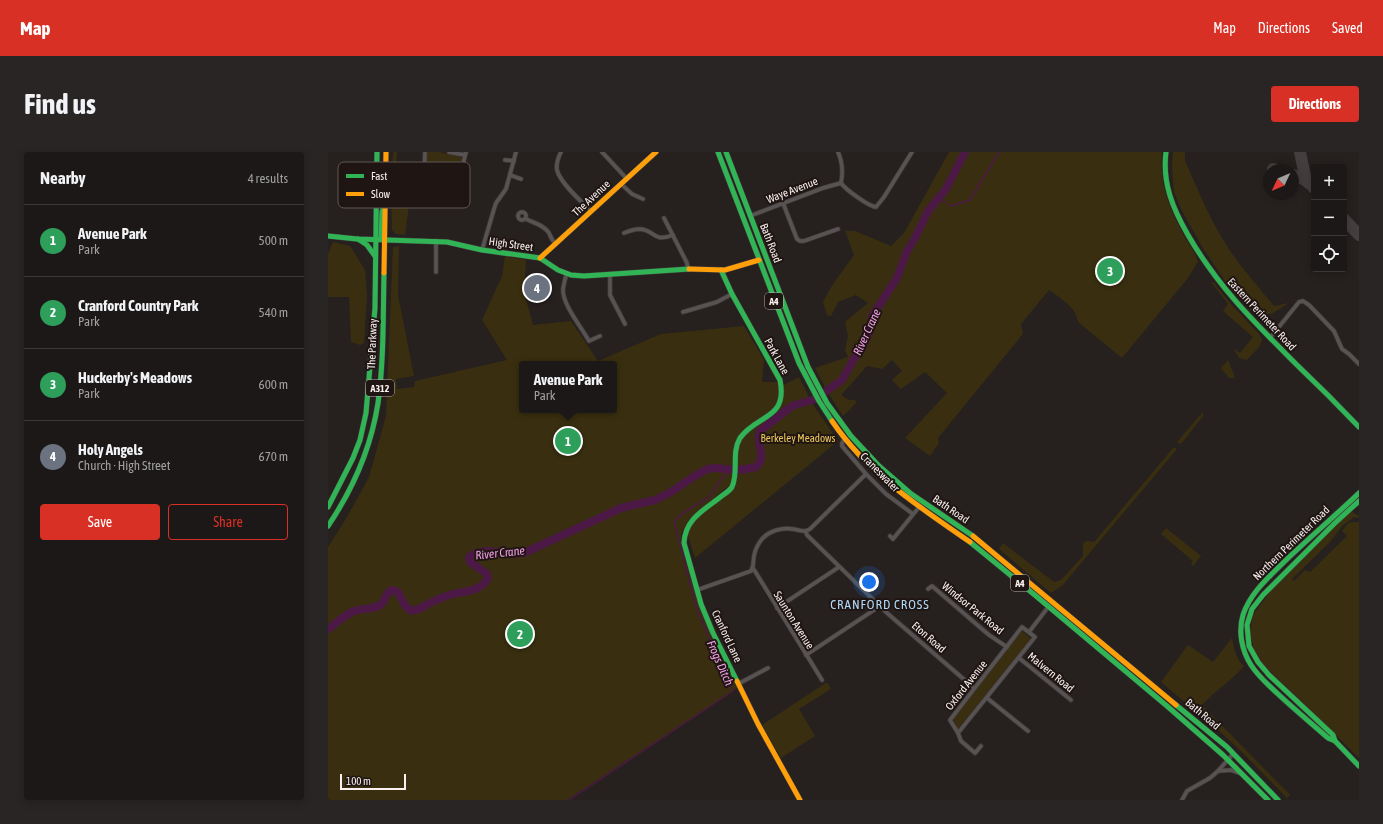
<!DOCTYPE html>
<html lang="en">
<head>
<meta charset="utf-8">
<style>
  body { margin:0; font-family:"Asap Condensed",sans-serif; background:#292524; color:#f1f3f6 }
  .controls { position:absolute; right:12px; top:12px; display:grid; overflow:hidden; border-radius:4px; box-shadow:0 2px 10px #0003 }
  .controls button { width:36px; height:36px; display:grid; place-items:center; padding:0; border:0; border-bottom:1px solid #3a3736; background:#1c1817; color:#f1f3f6; font:20px sans-serif }
  .compass { position:absolute; left:935px; top:12px; width:36px; height:36px; border-radius:50%; background:#1c1817; box-shadow:0 2px 10px #0003; rotate:226deg }
  .scale { position:absolute; left:12px; bottom:10px; width:66px; box-sizing:border-box; padding-left:4px; border:2px solid #f9f0ef; border-top:0; font-size:11px; line-height:14px; white-space:nowrap; color:#f9f0ef; -webkit-text-stroke:3px #1f1512; paint-order:stroke }
  .you { position:absolute; left:541px; top:430px; width:14px; height:14px; margin:-10px; border:3px solid #fff; border-radius:50%; background:#1a73e8; box-shadow:0 0 0 6px #1a73e833 }
  .badge { display:grid; place-items:center; width:26px; height:26px; border-radius:50%; background:#d93025; color:#fff; font-size:13px; font-weight:700 }
  .pin { position:absolute; translate:-50% -50%; border:2px solid #fff; box-shadow:0 1px 4px #0006 }
  .popup { position:absolute; left:191px; top:209px; width:98px; height:52px; box-sizing:border-box; display:grid; place-content:center; border-radius:4px; background:#1c1817; filter:drop-shadow(0 1px 3px #0005); font-size:13px; white-space:nowrap; color:#a0a0a1 }
  .popup b { font-size:15px; color:#f1f3f6 }
  .popup::after { content:''; position:absolute; left:50%; top:100%; margin-left:-8px; border:8px solid transparent; border-top-color:#1c1817 }
  .list { margin:0; padding:0; list-style:none }
  h2 { display:flex; justify-content:space-between; align-items:center; height:52px; margin:0; padding:0 16px; font-size:17px }
  h2 small { font-size:13px; font-weight:400; color:#a0a0a1 }
  .list li { display:grid; grid-template-columns:26px 1fr auto; gap:12px; align-items:center; box-sizing:border-box; height:72px; padding:0 16px; border-top:1px solid #3a3736 }
  .list b { display:block; font-size:15px; white-space:nowrap }
  .list p { margin:0; font-size:13px; white-space:nowrap; color:#a0a0a1 }
  .list em { font-size:13px; font-style:normal; color:#a0a0a1 }
  .actions { display:flex; gap:8px; padding:12px 16px }
  .actions a { flex:1; padding:9px 0; border:1px solid #d93025; border-radius:4px; text-align:center; font-size:14px; color:#d93025 }
  .actions .main { background:#d93025; color:#fff }
  .icon { flex:none; width:22px; height:22px; fill:none; stroke:currentColor; stroke-width:2; stroke-linecap:round; stroke-linejoin:round }
  .map { position:relative; flex:none; width:1031px; height:648px; overflow:hidden; border-radius:4px }
  header { display:flex; align-items:center; gap:24px; box-sizing:border-box; height:56px; padding:0 20px; background:#d93025; color:#fff }
  header strong { font-size:19px }
  nav { display:flex; gap:22px; margin-inline-start:auto; font-size:14px }
  .intro { display:flex; align-items:center; justify-content:space-between; box-sizing:border-box; height:96px; padding:0 24px }
  h1 { margin:0; font-size:28px }
  .button { padding:10px 18px; border-radius:4px; background:#d93025; color:#fff; font-size:14px; font-weight:700 }
  main { display:flex; gap:24px; padding:0 24px }
  aside { flex:1; background:#1c1817; border-radius:4px; box-shadow:0 2px 10px #0003 }
  .map>svg:first-child { display:block }
  .green { fill:#392f10; fill-rule:evenodd }
  .lines { fill:none; stroke-linecap:round; stroke-linejoin:round }
  .stream { stroke:#4c1946; stroke-width:1.5 }
  .river { stroke:#4c1946; stroke-width:8 }
  .taxiway { stroke:#443f3e; stroke-width:12 }
  .street-casing { stroke:#403c3b; stroke-width:5 }
  .fast-casing { stroke:#403c3b; stroke-width:6 }
  .slow-casing { stroke:#403c3b; stroke-width:6 }
  .street { stroke:#585352; stroke-width:3.5 }
  .fast { stroke:#30b455; stroke-width:5 }
  .slow { stroke:#ff9f0a; stroke-width:5 }
  .labels { text-anchor:middle; dominant-baseline:central; stroke-width:4; stroke-linejoin:round; paint-order:stroke }
  .shield { fill:#1f1512; stroke:#b8aead; stroke-width:1 }
  .shield-label { font-size:10px; font-weight:bold; fill:#f9f0ef }
  .street-label { font-size:11px; fill:#f9f0ef; stroke:#1f1512 }
  .park-label { font-size:11px; fill:#efc958; stroke:#1f1512 }
  .water-label { font-size:12px; font-style:italic; fill:#f5a0e9; stroke:#1f1512 }
  .quarter-label { font-size:13px; letter-spacing:1px; fill:#b2d9f8; stroke:#1f1512 }
  .key { fill:#1f1512; stroke:#605754; stroke-width:1 }
  .key-label { font-size:11px; fill:#f9f0ef }
</style>
</head>
<body>
<header>
<strong>Map</strong>
<nav><a>Map</a><a>Directions</a><a>Saved</a></nav>
</header>
<div class="intro"><h1>Find us</h1><a class="button">Directions</a></div>
<main>
<aside>
<h2>Nearby<small>4 results</small></h2>
<ul class="list">
<li><span class="badge" style="background:#2e9e5b">1</span><div><b>Avenue Park</b><p>Park</p></div><em>500 m</em></li>
<li><span class="badge" style="background:#2e9e5b">2</span><div><b>Cranford Country Park</b><p>Park</p></div><em>540 m</em></li>
<li><span class="badge" style="background:#2e9e5b">3</span><div><b>Huckerby's Meadows</b><p>Park</p></div><em>600 m</em></li>
<li><span class="badge" style="background:#6b7280">4</span><div><b>Holy Angels</b><p>Church · High Street</p></div><em>670 m</em></li>
</ul>
<div class="actions"><a class="main">Save</a><a>Share</a></div>
</aside>
<div class="map">
<svg width="1031" height="648" viewBox="0 0 1031 648">
  <rect width="100%" height="100%" fill="#26201f"/>
  <g class="green">
    <path d="M65,0H69L67,34L81,36L83,38L77,83L68,82L64,78L63,34Z"/>
    <path d="M99,0H112L133,5L134,7L129,25L125,27L101,21L98,16Z"/>
    <path d="M621,0H834C831,29 840,54 854,80C859,90 867,99 870,110L860,126L794,206L750,170C749,156 731,145 721,138L693,172L695,182L610,286L611,291L602,304L577,286L619,241L597,220L573,237L564,228L574,219L564,208L554,217L539,214L513,243L521,248H527L528,251L515,264L500,241L487,216L520,205L517,198L520,184L517,170L540,151L528,143L510,150L503,164L499,163L495,150L503,135L526,103L517,79H527L563,94L576,81Z"/>
    <path d="M845,0H857V9C869,35 879,61 894,86C908,110 928,132 946,154L961,151L945,161L932,165L924,160L897,129L876,98L854,59L846,40L844,17Z"/>
    <path d="M5,90L22,94L37,118L39,143L36,191L32,193L23,190L21,145H0V102Z"/>
    <path d="M71,94L70,143L86,224L68,227L69,237L86,235L87,229L179,208L154,168L174,124L177,104L198,108L196,140L205,173L243,169L270,209L333,182L416,174L436,208L434,230H448L456,233L471,225L484,251L510,289L367,406L359,381L365,370L405,337L398,336L362,366L354,380L353,384L355,398L368,443L409,536L239,648H0V395L19,365L41,325L58,264L65,95ZM194,212H286V258H194Z"/>
    <path d="M883,130L886,131L902,151L931,182L934,188L932,194L919,208L911,206L905,196L912,201L925,185L895,159L900,152Z"/>
    <path d="M900,208L906,223V226H901L893,216Z"/>
    <path d="M874,261H875V264L853,292L849,290Z"/>
    <path d="M846,295L849,297L734,434L723,441L671,397L675,391L726,430L733,428L755,404V392L758,389L766,390Z"/>
    <path d="M1023,359L1029,363L1030,362L1031,365L1029,366L1025,365L1024,367L1015,373L1002,390L964,427L966,429L977,418L982,420L1019,384L1014,379C1021,370 1020,370 1031,370V606L979,554L948,525L932,508L926,497L922,481L925,463L945,436Z"/>
    <path d="M838,376L873,404L865,414L863,412L865,409L833,382Z"/>
    <path d="M694,479L703,487L630,577L625,567V565Z"/>
    <path d="M904,486C906,496 908,507 916,514C903,529 887,539 874,553L962,643L959,646L918,604L869,558L867,559L833,530L860,493L885,510Z"/>
    <path d="M499,530L503,537L471,557L487,584L453,606L434,573Z"/>
  </g>
  <g class="lines">
    <g class="stream">
      <path d="M612,46L617,50"/>
      <path d="M620,52L623,54L642,48L671,0"/>
      <path d="M241,648L405,539L369,458L346,370L352,363L381,345L394,326L402,318"/>
    </g>
    <g class="river">
      <path d="M411,318L428,315C440,304 427,292 432,279L464,254L487,247L514,228L527,205L533,198L542,178L544,164L569,126L579,99L587,86L600,59L618,37L637,0"/>
      <path d="M0,477C8,472 15,464 24,460C32,456 44,458 52,453C58,449 57,441 64,438L70,440C73,445 76,455 82,458C88,460 96,454 102,451C108,448 115,445 121,443C135,439 153,440 160,426L159,422L142,410L141,405C153,395 169,401 183,402C187,402 192,401 196,401L293,356L327,348L343,340L365,325L379,317L388,316L407,318"/>
    </g>
    <g class="taxiway">
      <path d="M972,0L977,24L986,36"/>
      <path d="M945,17L948,18"/>
      <path d="M965,23L977,28L982,32"/>
      <path d="M1016,67L1031,83"/>
    </g>
    <g class="street-casing">
      <g id="street">
        <path d="M121,0L137,3"/>
        <path d="M233,0C230,6 228,12 229,18C232,31 254,50 263,59"/>
        <path d="M274,0L299,27"/>
        <path d="M510,0C514,9 515,21 513,31"/>
        <path d="M177,8L186,9"/>
        <path d="M96,23L131,30"/>
        <path d="M182,23L193,27"/>
        <path d="M96,29L97,0"/>
        <path d="M293,32L304,42L315,47"/>
        <path d="M129,36L138,0"/>
        <path d="M455,51L469,87L472,89H476L510,77"/>
        <circle cx="194" cy="64" r="4"/>
        <path d="M422,64L495,36L513,31C517,37 540,54 548,55L556,45L584,0"/>
        <path d="M336,66L359,111L360,117"/>
        <path d="M198,67C206,71 216,73 221,81C223,85 224,89 228,92"/>
        <path d="M296,81C301,79 306,77 312,77C327,78 325,91 345,83"/>
        <path d="M154,98L166,57L168,51L178,37L188,0"/>
        <path d="M108,120V89"/>
        <path d="M239,121C237,126 236,132 235,137C234,152 254,176 261,189L272,184"/>
        <path d="M282,122V143L297,172"/>
        <path d="M355,160L389,150L404,142"/>
        <path d="M942,186L971,150L975,149L981,153L1006,179L1014,197L1021,202L1031,212"/>
        <path d="M517,287L514,291V294L538,322L558,342L585,362"/>
        <path d="M478,380L479,383L559,461L646,536"/>
        <path d="M562,384L565,387L592,354"/>
        <path d="M425,416L494,528"/>
        <path d="M600,437L604,434L661,483L679,495"/>
        <path d="M369,438L423,419C426,414 425,410 426,404C427,398 430,392 434,387C441,379 454,375 465,377C472,378 476,381 482,377L538,322"/>
        <path d="M449,456L511,415"/>
        <path d="M694,475L707,485L630,581L622,568Z"/>
        <path d="M701,480L721,454"/>
        <path d="M478,503L546,458L551,453"/>
        <path d="M691,506L743,548"/>
        <path d="M410,532L440,516"/>
        <path d="M659,546L700,579"/>
        <path d="M630,581L633,589L647,601L653,594"/>
        <path d="M890,619L903,618L911,621"/>
        <path d="M854,648L859,639L882,626L890,619L905,602"/>
      </g>
    </g>
    <g class="fast-casing">
      <g id="fast">
        <path d="M390,0L471,211L491,249L504,269"/>
        <path d="M398,0L480,215L499,251L523,284L551,314L582,341L645,384"/>
        <path d="M838,0C834,31 845,57 860,83C890,135 927,171 969,213C990,233 1011,254 1031,275"/>
        <path d="M0,84L29,87L119,90L154,98L212,106L230,118L243,123L256,124L361,117"/>
        <path d="M30,87L39,93L47,104"/>
        <path d="M53,87L54,60L56,54"/>
        <path d="M393,118L404,142L452,228C460,268 429,262 412,286C403,301 411,320 404,335C402,338 398,341 395,343C378,357 357,366 356,391L373,452L385,481L409,529"/>
        <path d="M1031,341C1007,364 981,386 957,409C941,425 922,441 915,463C910,480 914,499 923,513C930,524 940,533 950,542C966,557 983,571 1000,586L1007,589L1031,614"/>
        <path d="M0,355L25,306L32,288L38,261L47,156L49,0"/>
        <path d="M0,374C25,337 43,296 50,251C56,208 55,164 56,121"/>
        <path d="M642,390L708,444L839,554L895,603L940,648"/>
        <path d="M848,553L899,595L950,648"/>
        <path d="M1007,589L1005,583L941,523L930,510L921,494L919,473L924,457L935,443L1007,371L1031,349"/>
      </g>
    </g>
    <g class="slow-casing">
      <g id="slow">
        <path d="M212,106L328,0"/>
        <path d="M361,117L397,118L431,108"/>
        <path d="M56,121L58,0"/>
        <path d="M504,269C539,321 591,355 642,390"/>
        <path d="M645,384L848,553"/>
        <path d="M409,529L430,572L472,648"/>
      </g>
    </g>
    <use href="#street" class="street"/>
    <use href="#fast" class="fast"/>
    <use href="#slow" class="slow"/>
  </g>
  <g class="labels">
    <g class="shield">
      <rect x="437" y="141" width="18" height="16" rx="3"/>
      <rect x="38" y="228" width="28" height="16" rx="3"/>
      <rect x="683" y="423" width="18" height="16" rx="3"/>
    </g>
    <g class="shield-label">
      <text x="446" y="149">A4</text>
      <text x="52" y="236">A312</text>
      <text x="692" y="431">A4</text>
    </g>
    <g class="street-label">
      <text transform="translate(464 38) rotate(-21)">Waye Avenue</text>
      <text transform="translate(263 46) rotate(-43)">The Avenue</text>
      <text transform="translate(443 91) rotate(69)">Bath Road</text>
      <text transform="translate(183 92) rotate(8)">High Street</text>
      <text transform="translate(934 162) rotate(47)">Eastern Perimeter Road</text>
      <text transform="translate(44 192) rotate(-88)">The Parkway</text>
      <text transform="translate(449 204) rotate(61)">Park Lane</text>
      <text transform="translate(552 320) rotate(45)">Craneswater</text>
      <text transform="translate(623 357) rotate(34)">Bath Road</text>
      <text transform="translate(963 391) rotate(-44)">Northern Perimeter Road</text>
      <text transform="translate(645 456) rotate(39)">Windsor Park Road</text>
      <text transform="translate(466 468) rotate(58)">Saunton Avenue</text>
      <text transform="translate(399 484) rotate(65)">Cranford Lane</text>
      <text transform="translate(601 485) rotate(41)">Eton Road</text>
      <text transform="translate(723 520) rotate(39)">Malvern Road</text>
      <text transform="translate(638 533) rotate(-52)">Oxford Avenue</text>
      <text transform="translate(875 562) rotate(40)">Bath Road</text>
    </g>
    <g class="park-label">
      <text x="470" y="286">Berkeley Meadows</text>
    </g>
    <g class="water-label">
      <text transform="translate(539 180) rotate(-65)">River Crane</text>
      <text transform="translate(172 401) rotate(-6)">River Crane</text>
      <text transform="translate(392 511) rotate(66)">Frogs Ditch</text>
    </g>
    <g class="quarter-label">
      <text x="552" y="452">CRANFORD CROSS</text>
    </g>
  </g>
  <rect x="10" y="10" width="132" height="46" rx="6" class="key"/>
  <rect x="18" y="22" width="18" height="4" fill="#30b455"/>
  <rect x="18" y="40" width="18" height="4" fill="#ff9f0a"/>
  <g class="key-label">
    <text x="43" y="28">Fast</text>
    <text x="43" y="46">Slow</text>
  </g>
</svg>
<div class="controls">
<button>+</button>
<button>−</button>
<button><svg class="icon" aria-label="locate" viewBox="0 0 24 24"><circle cx="12" cy="12" r="6"/><path d="M12 2v4M12 18v4M2 12h4M18 12h4"/></svg></button>
</div>
<svg class="compass" viewBox="-18 -18 36 36"><path d="M0-13l5 13h-10z" fill="#e53935"/><path d="M0 13l5-13h-10z" fill="#a0a0a1"/></svg>
<div class="scale">100 m</div>
<div class="you"></div>
<div class="pin badge" style="left:240px;top:289px;background:#2e9e5b">1</div>
<div class="popup"><b>Avenue Park</b>Park</div>
<div class="pin badge" style="left:192px;top:482px;background:#2e9e5b">2</div>
<div class="pin badge" style="left:782px;top:119px;background:#2e9e5b">3</div>
<div class="pin badge" style="left:209px;top:136px;background:#6b7280">4</div>
</div>
</main>
</body>
</html>
